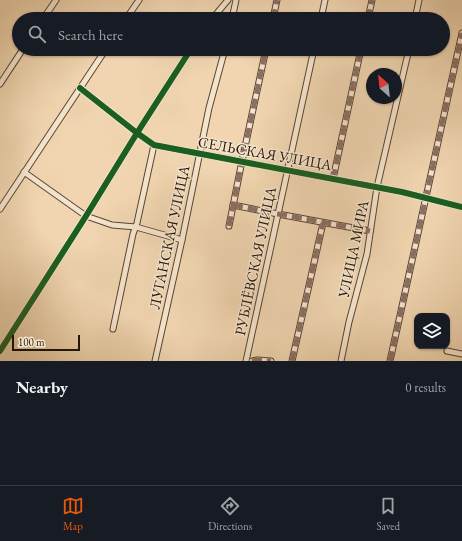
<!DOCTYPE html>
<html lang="en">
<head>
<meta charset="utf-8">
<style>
  body { margin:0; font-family:"EB Garamond",serif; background:#20242c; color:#f1f3f6 }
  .controls { position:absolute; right:12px; bottom:12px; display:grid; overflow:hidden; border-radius:8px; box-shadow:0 1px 3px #0004 }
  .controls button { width:36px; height:36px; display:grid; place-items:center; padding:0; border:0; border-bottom:1px solid #363941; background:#171b24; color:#f1f3f6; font:20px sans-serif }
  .compass { position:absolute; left:366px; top:68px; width:36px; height:36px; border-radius:50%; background:#171b24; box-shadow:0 1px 3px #0004; rotate:333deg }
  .scale { position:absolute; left:12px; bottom:10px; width:68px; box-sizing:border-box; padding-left:4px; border:2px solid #24170a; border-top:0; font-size:11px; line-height:14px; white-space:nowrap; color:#24170a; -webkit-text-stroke:3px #f5e4cc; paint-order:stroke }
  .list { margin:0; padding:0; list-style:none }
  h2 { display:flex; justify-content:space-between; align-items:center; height:52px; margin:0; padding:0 16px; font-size:17px }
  h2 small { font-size:13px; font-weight:400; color:#9ea1a6 }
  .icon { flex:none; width:22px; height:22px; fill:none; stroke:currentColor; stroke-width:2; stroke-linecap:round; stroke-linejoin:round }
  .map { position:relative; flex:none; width:462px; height:361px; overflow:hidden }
  .search { position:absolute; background:#171b24; box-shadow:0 1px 3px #0004; left:12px; right:12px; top:12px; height:44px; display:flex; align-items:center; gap:10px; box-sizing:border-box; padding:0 14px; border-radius:22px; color:#9ea1a6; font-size:15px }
  .sheet { height:124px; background:#171b24 }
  nav { display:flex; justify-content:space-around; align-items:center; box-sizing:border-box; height:56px; border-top:1px solid #363941; background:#171b24; font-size:11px; color:#9ea1a6 }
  nav a { display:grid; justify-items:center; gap:2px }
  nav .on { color:#ea580c }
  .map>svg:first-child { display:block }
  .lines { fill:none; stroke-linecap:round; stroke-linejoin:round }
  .minor-casing { stroke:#574634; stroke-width:7 }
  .minor { stroke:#f5e4cc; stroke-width:5 }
  .quiet { stroke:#8d6e63; stroke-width:5; stroke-dasharray:10 5; stroke-linecap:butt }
  .cycleway-casing { stroke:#f5e4cc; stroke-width:8 }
  .cycleway { stroke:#1b5e20; stroke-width:6 }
  .labels { text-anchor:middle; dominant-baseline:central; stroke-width:3; stroke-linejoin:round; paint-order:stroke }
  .street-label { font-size:15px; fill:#24170a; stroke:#f5e4cc }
</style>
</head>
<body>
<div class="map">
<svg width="462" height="361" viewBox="0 0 462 361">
  <rect width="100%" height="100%" fill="#f0d5b0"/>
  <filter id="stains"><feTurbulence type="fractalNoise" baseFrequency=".005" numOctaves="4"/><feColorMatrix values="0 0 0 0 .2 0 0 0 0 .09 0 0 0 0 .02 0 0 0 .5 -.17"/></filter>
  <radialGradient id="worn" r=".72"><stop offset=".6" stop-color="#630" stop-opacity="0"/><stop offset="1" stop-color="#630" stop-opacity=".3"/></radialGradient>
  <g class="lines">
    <g class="minor-casing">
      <g id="minor">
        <path d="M43,19L56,0"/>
        <path d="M126,19L139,0"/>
        <path d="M212,19L228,0"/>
        <path d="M232,19L236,0"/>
        <path d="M273,19L277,0"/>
        <path d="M321,19L325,0"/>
        <path d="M368,19L372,0"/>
        <path d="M415,19L419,0"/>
        <path d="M0,84L23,49"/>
        <path d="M80,88L137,133L154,145L402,192L462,207"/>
        <path d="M24,172L86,216L112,225L136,227L182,240"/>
        <path d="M333,179L361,49"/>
        <path d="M233,205L278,214L370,231"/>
        <path d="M0,209L106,49"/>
        <path d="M229,226L242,161L266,49"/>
        <path d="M113,329L133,234L137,223L154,145"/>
        <path d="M0,351L86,216L137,133L191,49"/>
        <path d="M447,351L462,354"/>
        <path d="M155,361L182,240L209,108L225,49"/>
        <path d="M246,361L314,49"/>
        <path d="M252,361L257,360L271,361"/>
        <path d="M292,361L323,223"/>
        <path d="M341,361L349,322L367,254L377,187L409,49"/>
        <path d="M390,361L462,33"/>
      </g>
    </g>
    <use href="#minor" class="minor"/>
    <g class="quiet">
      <path d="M273,19L277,0"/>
      <path d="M368,19L372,0"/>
      <path d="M333,179L361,49"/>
      <path d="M233,205L278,214L370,231"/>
      <path d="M229,226L242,161L266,49"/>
      <path d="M252,361L257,360L271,361"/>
      <path d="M292,361L323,223"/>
      <path d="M390,361L462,33"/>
    </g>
    <g class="cycleway-casing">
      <g id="cycleway">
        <path d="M80,88L137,133L154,145L402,192L462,207"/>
        <path d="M0,351L86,216L137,133L191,49"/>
      </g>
    </g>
    <use href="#cycleway" class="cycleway"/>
  </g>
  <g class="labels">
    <g class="street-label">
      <text transform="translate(265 153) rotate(10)">СЕЛЬСКАЯ УЛИЦА</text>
      <text transform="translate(169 237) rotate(-78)">ЛУГАНСКАЯ УЛИЦА</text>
      <text transform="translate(353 249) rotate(-78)">УЛИЦА МИРА</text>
      <text transform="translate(255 261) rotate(-78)">РУБЛЁВСКАЯ УЛИЦА</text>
    </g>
  </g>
  <rect width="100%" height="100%" filter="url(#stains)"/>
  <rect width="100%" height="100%" fill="url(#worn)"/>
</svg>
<div class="controls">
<button><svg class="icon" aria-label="layers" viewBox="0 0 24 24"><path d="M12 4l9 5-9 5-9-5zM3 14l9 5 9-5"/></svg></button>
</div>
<svg class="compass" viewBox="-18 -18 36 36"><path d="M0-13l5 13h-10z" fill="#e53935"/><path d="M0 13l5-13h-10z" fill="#9ea1a6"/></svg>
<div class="scale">100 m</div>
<div class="search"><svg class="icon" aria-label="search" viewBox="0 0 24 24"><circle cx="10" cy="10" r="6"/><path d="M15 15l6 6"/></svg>Search here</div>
</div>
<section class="sheet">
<h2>Nearby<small>0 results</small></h2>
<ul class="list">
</ul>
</section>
<nav>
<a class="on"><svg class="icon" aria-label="map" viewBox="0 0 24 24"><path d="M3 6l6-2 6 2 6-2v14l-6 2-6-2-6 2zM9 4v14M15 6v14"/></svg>Map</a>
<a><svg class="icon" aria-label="directions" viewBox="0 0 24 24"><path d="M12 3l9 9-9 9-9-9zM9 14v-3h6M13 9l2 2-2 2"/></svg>Directions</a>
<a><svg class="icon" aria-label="saved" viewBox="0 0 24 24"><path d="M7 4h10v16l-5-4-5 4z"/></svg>Saved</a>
</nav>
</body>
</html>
